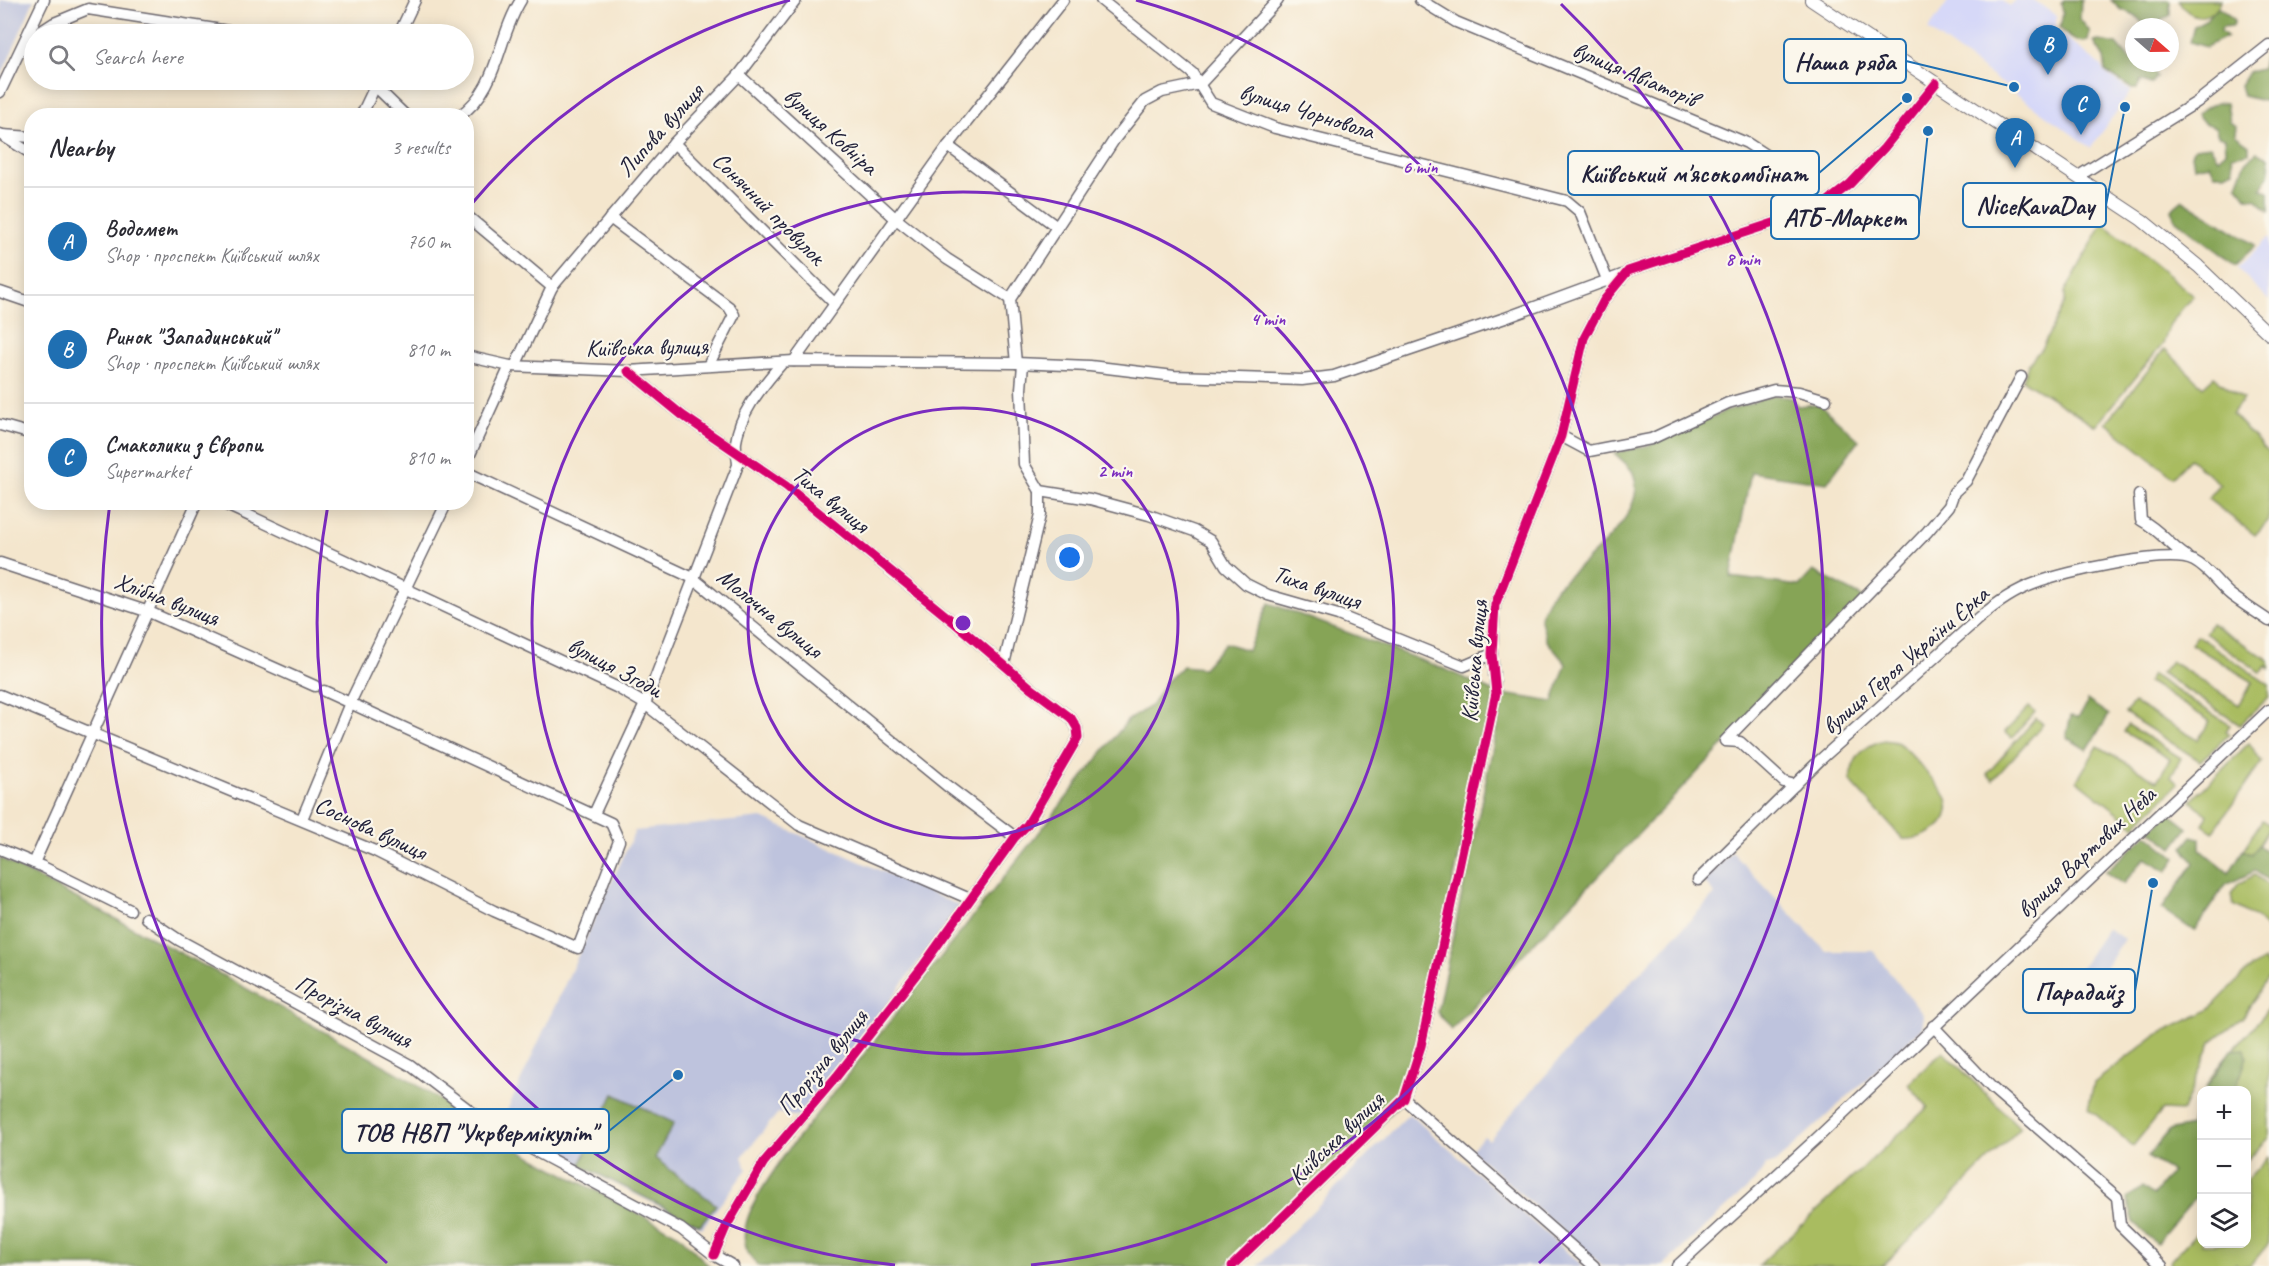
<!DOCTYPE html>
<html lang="en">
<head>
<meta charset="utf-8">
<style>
  body { margin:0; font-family:Caveat,sans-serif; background:#f2f2f3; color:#2b2b33 }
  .controls { position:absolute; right:18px; bottom:18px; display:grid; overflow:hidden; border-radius:12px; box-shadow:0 3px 15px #0003 }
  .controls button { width:54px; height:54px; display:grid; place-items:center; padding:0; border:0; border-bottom:2px solid #e1e1e2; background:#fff; color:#2b2b33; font:30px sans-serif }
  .compass { position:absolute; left:2125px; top:18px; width:54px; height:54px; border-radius:50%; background:#fff; box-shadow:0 3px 15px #0003; rotate:110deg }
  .you { position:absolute; left:1070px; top:558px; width:21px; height:21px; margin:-15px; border:4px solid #fff; border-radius:50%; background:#1a73e8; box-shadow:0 0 0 9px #1a73e833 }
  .badge { display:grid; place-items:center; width:39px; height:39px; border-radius:50%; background:#1f6fb2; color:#fff; font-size:20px; font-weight:700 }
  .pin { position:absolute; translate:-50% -50px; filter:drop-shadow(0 2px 3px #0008) }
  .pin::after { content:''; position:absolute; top:32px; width:21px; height:18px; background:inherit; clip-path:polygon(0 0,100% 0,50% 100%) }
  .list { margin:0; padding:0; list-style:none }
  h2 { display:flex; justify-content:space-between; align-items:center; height:78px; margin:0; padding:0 24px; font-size:26px }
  h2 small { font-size:20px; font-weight:400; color:#7c7c81 }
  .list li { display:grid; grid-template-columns:39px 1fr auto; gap:18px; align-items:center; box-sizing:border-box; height:108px; padding:0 24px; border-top:2px solid #e1e1e2 }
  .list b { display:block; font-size:22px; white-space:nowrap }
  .list p { margin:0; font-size:20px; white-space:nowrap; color:#7c7c81 }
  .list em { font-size:20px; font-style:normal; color:#7c7c81 }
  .icon { flex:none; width:33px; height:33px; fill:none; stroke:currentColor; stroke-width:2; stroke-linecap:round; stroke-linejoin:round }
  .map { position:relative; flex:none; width:2269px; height:1266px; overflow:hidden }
  .search { position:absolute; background:#fff; box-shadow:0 3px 15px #0003; left:24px; top:24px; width:450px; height:66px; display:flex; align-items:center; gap:15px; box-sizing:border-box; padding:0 21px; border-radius:33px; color:#7c7c81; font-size:22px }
  .panel { position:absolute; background:#fff; box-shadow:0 3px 15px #0003; left:24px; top:108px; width:450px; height:402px; border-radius:24px }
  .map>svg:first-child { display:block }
  .built { fill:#d6d8f8 }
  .industrial { fill:#bec3dd }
  .green { fill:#a9bc60; stroke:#666f4e; stroke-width:1.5 }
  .forest { fill:#86a456; stroke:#546348; stroke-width:1.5 }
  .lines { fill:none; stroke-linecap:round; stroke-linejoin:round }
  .minor-casing { stroke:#6c676e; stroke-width:13 }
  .major-casing { stroke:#6c676e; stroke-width:14 }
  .minor { stroke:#fff; stroke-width:10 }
  .major { stroke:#fff; stroke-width:12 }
  .cycleway-casing { stroke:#fbf7ec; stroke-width:13 }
  .cycleway { stroke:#d6006c; stroke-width:9 }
  .ring { fill:none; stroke:#7b2cbf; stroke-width:3 }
  .labels { text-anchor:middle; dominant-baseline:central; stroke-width:4.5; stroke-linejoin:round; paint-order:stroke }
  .street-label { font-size:24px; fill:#22223b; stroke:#fbf7ec }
  .centre { fill:#7b2cbf; stroke:#fbf7ec; stroke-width:3 }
  .ring-label { font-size:18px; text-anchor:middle; font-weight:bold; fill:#7b2cbf; stroke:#fbf7ec; stroke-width:4.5; stroke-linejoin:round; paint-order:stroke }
  .leader { fill:none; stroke:#1f6fb2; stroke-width:2 }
  .callout-dot { fill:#1f6fb2; stroke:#fbf7ec; stroke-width:2 }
  .callout { fill:#fbf7ec; stroke:#1f6fb2; stroke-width:2 }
  .callout-label { font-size:26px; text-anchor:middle; font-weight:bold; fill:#22223b }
</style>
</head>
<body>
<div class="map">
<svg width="2269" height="1266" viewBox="0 0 2269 1266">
  <rect width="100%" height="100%" fill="#fbf7ec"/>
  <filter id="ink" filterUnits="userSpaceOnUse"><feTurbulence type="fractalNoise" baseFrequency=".0167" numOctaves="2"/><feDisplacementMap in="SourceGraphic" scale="12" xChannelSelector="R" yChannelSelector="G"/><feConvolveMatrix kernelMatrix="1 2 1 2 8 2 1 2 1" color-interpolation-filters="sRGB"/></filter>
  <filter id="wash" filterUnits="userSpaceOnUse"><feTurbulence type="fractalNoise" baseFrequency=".008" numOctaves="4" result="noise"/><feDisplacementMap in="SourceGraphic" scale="24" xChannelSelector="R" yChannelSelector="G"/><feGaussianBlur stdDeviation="1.35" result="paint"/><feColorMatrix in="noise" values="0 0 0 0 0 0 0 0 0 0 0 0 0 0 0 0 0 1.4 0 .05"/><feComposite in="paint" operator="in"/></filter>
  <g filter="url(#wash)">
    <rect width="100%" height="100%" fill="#f4e6cd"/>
    <g class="built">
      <path d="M1949,0H2002L2010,6L2015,0H2032L2056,15V30L2102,66L2105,73L2131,91L2091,148L1928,30Z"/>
      <path d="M2269,237V301L2237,268Z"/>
    </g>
    <g class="industrial">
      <path d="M0,0H34L0,79Z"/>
      <path d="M762,818L960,906L863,1037L798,1117L778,1113L742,1157L747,1169L702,1228L500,1126L635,831Z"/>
      <path d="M1732,852L1826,951H1873L1924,1016L1922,1028L1785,1154L1774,1164L1766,1165L1755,1181L1663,1266H1603L1471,1150L1484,1136L1489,1140L1584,1031L1715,894L1703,881Z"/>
      <path d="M2107,928L2124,939L2096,981L2079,970Z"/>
      <path d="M1409,1114L1416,1120L1583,1266H1258Z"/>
    </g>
    <g class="green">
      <path d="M2179,0H2221C2213,22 2188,21 2179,0Z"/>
      <path d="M2103,223L2193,295L2170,324L2163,344L2096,426L2023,380L2028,364L2041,349L2065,303V292Z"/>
      <path d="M2165,349L2203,387L2214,377L2243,399L2232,414L2269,453V520L2255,535L2208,499L2220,484L2190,459L2173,477L2106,423Z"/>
      <path d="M2211,623L2269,660V669L2266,666L2261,673L2205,633Z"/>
      <path d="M2197,635L2269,685V697L2240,725L2161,673L2171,661L2239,705L2253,682L2191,644Z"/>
      <path d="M2152,675L2230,725L2226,731L2230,734L2200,761L2125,713L2134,703L2198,740L2210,721L2148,682Z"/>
      <path d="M2029,707L2035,712L2012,738L2005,732Z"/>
      <path d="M2036,718L2043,724L1993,780L1987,774Z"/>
      <path d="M2128,725L2181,758L2171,777L2178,784L2135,826L2077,780L2098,746L2157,781L2170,759L2124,732Z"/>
      <path d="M1884,740C1888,741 1894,741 1898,743C1905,747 1945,792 1947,799C1955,824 1924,841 1903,839L1850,781C1852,759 1862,746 1884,740Z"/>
      <path d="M2249,743L2262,762L2213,832L2203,825L2208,815L2191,801Z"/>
      <path d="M2262,820L2269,825V828L2252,856L2243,850Z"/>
      <path d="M2255,875L2269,886V931L2256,918L2233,905L2231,894L2239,883Z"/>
      <path d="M2264,960L2269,968V976L2243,1017L2211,1042L2183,1111L2162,1110L2133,1146L2088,1108L2094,1083L2155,1036L2209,1010L2246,972Z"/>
      <path d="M2269,1006V1138L2247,1160L2246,1090H2205C2218,1056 2251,1037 2269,1006Z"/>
      <path d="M1943,1051L2020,1128L1883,1266H1758L1928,1107L1908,1084Z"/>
      <path d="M2269,1157V1243L2250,1266H2239L2236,1263L2233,1266H2173L2169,1262L2201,1228L2202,1244H2246L2247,1180Z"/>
    </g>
    <g class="forest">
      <path d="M2064,0H2081L2080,19L2090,32L2088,41C2075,44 2069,37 2060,28L2063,12L2061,4Z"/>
      <path d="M2111,0H2170V15C2163,21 2154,23 2146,27L2135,15L2120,9Z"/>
      <path d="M2218,7L2235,20L2233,26L2222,27L2221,31L2227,36L2206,47L2190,42L2194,26L2207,19Z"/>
      <path d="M2099,41L2117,44L2130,59H2134V63H2142L2144,68L2155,71L2157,77L2151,84L2141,80L2137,89H2132L2106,72L2104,58L2094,42Z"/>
      <path d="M2269,51V102L2243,96L2240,85L2248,72L2262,69L2265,53Z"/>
      <path d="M2216,102L2227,103L2230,122L2236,126L2235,135L2249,145V153L2232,156L2234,170L2225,174H2215L2210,164L2194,167L2192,154L2195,148L2210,146L2218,158L2226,151L2225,138L2218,136L2215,127L2204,123L2197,114Z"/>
      <path d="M2257,152L2269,157V175L2261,189L2269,191V211L2256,199L2247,198L2237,185L2245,164Z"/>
      <path d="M2183,200L2255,245L2254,247L2235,265L2176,220L2171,210Z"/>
      <path d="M1774,395L1793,398L1797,406L1819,404L1859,440L1827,483L1751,472L1731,577L1799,586L1813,571L1864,598L1451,1030L1437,1012L1504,694L1553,702L1566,664L1546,640L1540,616C1545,607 1549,595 1556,588C1580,563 1651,515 1633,473C1630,466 1619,458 1614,453L1650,445L1726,411Z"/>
      <path d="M1269,603L1447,670L1496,693L1404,1099L1378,1127L1225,1266H760C720,1237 767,1184 785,1154L1128,720L1152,705L1165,683L1183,666L1203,668L1225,643L1248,650Z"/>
      <path d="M2087,700L2109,715L2087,750L2066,737L2071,716L2078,717L2087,705Z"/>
      <path d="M2170,814L2188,828L2173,848L2150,830Z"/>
      <path d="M2147,834L2176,858L2167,871L2145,858L2123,884L2105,872Z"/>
      <path d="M2192,836L2200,838V849L2229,873L2243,850L2252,855L2258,845L2269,853V881L2255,871L2225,885L2194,931L2162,909L2194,863L2183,847Z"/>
      <path d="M0,858L224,976L405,1077L495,1137L679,1235L709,1266H0Z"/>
      <path d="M2245,1049L2247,1057L2235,1090H2205L2231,1050Z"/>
      <path d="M614,1094L674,1123L655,1158L716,1205L700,1225L580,1165Z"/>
      <path d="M2201,1098L2199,1194L2156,1244L2134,1223L2127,1199L2142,1187L2153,1195L2172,1171L2147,1157L2168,1131L2190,1126Z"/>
    </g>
  </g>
  <g filter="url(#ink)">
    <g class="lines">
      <g class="minor-casing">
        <g id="minor">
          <path d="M1101,0L1192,73L1211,103L1275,128L1567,201L1580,212L1608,282"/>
          <path d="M1420,0L1456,22L1747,143L1784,167L1819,208"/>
          <path d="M37,34L54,23L88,9L247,34"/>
          <path d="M399,34L415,0"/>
          <path d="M739,75L895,218L947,259L1010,299"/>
          <path d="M375,86L406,116"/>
          <path d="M0,92L44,0"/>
          <path d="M361,116L378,80"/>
          <path d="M459,116C499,89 497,38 521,0"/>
          <path d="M0,134L32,154"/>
          <path d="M2,135L32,137"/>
          <path d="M674,143L834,303"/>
          <path d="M948,146L1057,227"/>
          <path d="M2077,177L2197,102L2269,45"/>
          <path d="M466,215L552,287"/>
          <path d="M610,218L729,307L734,315L709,364"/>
          <path d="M0,292L32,303"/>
          <path d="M466,356L510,366L628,371L794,361L1016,363L1090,366L1174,376L1302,380L1334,376L1505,318L1622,275"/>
          <path d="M794,361L948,146L1063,0"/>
          <path d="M1016,363L1010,299L1114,140L1145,101L1162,92L1200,84L1278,0"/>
          <path d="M516,364L552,287L674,143L739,75L796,0"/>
          <path d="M628,371L682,415L786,486L956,624L1031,688L1071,718L1077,728L1078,738L1027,825L1015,837L922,967L837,1076L764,1162L726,1227L714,1255"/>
          <path d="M0,425L32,434"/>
          <path d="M1561,436L1589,451L1651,439L1728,403L1774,390L1799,392L1826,400"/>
          <path d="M466,463L510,366"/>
          <path d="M466,472L693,578L946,785L1015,837"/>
          <path d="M1040,491L1090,499L1149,515L1194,531L1211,541L1226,566L1246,584L1268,595L1338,615L1464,666L1492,654"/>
          <path d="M2139,495L2141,520C2161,531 2168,544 2186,556"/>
          <path d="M220,502L616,687L645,704L799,825L970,899"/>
          <path d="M0,563L149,612L315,686"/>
          <path d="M1004,664L1040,515V491L1024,464L1021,389L1023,364"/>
          <path d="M0,695L375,851L494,911L578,948L619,841L611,823L324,691"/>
          <path d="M1795,785L1784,782L1740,742L1725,741L1927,532L1949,506L1954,492L1966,481L2021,377"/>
          <path d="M594,814L645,704L738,465C738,457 735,450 736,442C740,411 763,386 782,363"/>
          <path d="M302,819L350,703L447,502"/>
          <path d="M0,849L41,866L130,910"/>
          <path d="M34,863L197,502"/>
          <path d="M1698,880L1820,760L1978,619C1994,605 2016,590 2036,583C2065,572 2169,548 2194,561C2209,569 2218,584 2231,595C2243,604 2256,612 2269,621"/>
          <path d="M146,918L179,940L410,1065L494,1129L681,1229L714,1255L733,1266"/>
          <path d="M1933,1026L1992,1088L2117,1197L2120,1225L2162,1266"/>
          <path d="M1404,1099L1594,1266"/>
          <path d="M1232,1266L1404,1099L1421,1046L1496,693L1492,654L1495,605L1561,436L1584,338L1604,300L1628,271L1819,208L1850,184L1884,148L1936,83"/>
          <path d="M1677,1266L1815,1140L2269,710"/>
        </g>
      </g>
      <g class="major-casing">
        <path id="major" d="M1811,0L2142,220L2198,266L2269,334"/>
      </g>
      <use href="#minor" class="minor"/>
      <use href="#major" class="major"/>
      <g class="cycleway-casing">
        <g id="cycleway">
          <path d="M628,371L682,415L786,486L956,624L1031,688L1071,718L1077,728L1078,738L1027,825L1015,837L922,967L837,1076L764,1162L726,1227L714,1255"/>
          <path d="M1232,1266L1404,1099L1421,1046L1496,693L1492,654L1495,605L1561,436L1584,338L1604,300L1628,271L1819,208L1850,184L1884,148L1936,83"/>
        </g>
      </g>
      <use href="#cycleway" class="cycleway"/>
    </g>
  </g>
  <g class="ring">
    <circle cx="963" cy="623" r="215"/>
    <circle cx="963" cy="623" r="431"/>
    <path d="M895 1265A646 646 0 0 1 328 505M468 208A646 646 0 0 1 790 0M1136 0A646 646 0 0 1 1031 1265"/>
    <path d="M387 1263A861 861 0 0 1 110 503M1561 4A861 861 0 0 1 1539 1263"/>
  </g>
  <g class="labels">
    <g class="street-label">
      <text transform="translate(1635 74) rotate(23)">вулиця Авіаторів</text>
      <text transform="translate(1307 111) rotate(17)">вулиця Чорновола</text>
      <text transform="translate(660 130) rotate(-48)">Липова вулиця</text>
      <text transform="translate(831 131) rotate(42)">вулиця Ковніра</text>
      <text transform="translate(769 208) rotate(45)">Сонячний провулок</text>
      <text transform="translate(647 347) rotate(-1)">Київська вулиця</text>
      <text transform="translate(831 499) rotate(39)">Тиха вулиця</text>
      <text transform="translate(1317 587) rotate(19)">Тиха вулиця</text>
      <text transform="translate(167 599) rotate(21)">Хлібна вулиця</text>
      <text transform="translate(770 613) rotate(39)">Молочна вулиця</text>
      <text transform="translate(1905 660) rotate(-41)">вулиця Героя України Єрка</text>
      <text transform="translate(1474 661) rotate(-85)">Київська вулиця</text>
      <text transform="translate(615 667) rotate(28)">вулиця Згоди</text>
      <text transform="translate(371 828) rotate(25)">Соснова вулиця</text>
      <text transform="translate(2086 852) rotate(-43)">вулиця Вартових Неба</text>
      <text transform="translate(354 1011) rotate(28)">Прорізна вулиця</text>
      <text transform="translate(822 1062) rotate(-51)">Прорізна вулиця</text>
      <text transform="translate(1336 1138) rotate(-44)">Київська вулиця</text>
    </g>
  </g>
  <circle cx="963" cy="623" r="9" class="centre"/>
  <g class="ring-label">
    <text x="1420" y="173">6 min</text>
    <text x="1743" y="265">8 min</text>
    <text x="1268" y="325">4 min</text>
    <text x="1115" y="477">2 min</text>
  </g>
  <path class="leader" d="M2014 87L1906 61M1907 98L1819 173M2125 107L2106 205M1928 131L1919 217M2153 883L2135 991M678 1075L609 1131"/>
  <g class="callout-dot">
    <circle cx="2014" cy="87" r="6"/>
    <circle cx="1907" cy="98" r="6"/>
    <circle cx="2125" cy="107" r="6"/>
    <circle cx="1928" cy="131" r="6"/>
    <circle cx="2153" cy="883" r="6"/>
    <circle cx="678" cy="1075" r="6"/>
  </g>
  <g class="callout">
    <rect x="1784" y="39" width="122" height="44" rx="6"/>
    <rect x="1568" y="151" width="251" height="44" rx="6"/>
    <rect x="1963" y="183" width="143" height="44" rx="6"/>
    <rect x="1771" y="195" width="148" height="44" rx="6"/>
    <rect x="2023" y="969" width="112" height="44" rx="6"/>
    <rect x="342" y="1109" width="267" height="44" rx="6"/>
  </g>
  <g class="callout-label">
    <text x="1845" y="70">Наша ряба</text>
    <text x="1694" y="182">Київський м'ясокомбінат</text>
    <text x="2035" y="214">NiceKavaDay</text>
    <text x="1845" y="226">АТБ-Маркет</text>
    <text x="2079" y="1000">Парадайз</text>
    <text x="475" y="1141">ТОВ НВП "Укрвермікуліт"</text>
  </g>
</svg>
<div class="controls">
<button>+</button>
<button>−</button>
<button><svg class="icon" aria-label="layers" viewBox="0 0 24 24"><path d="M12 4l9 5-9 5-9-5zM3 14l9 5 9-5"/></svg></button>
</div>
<svg class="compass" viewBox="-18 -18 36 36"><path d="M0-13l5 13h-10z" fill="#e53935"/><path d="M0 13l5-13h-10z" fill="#7c7c81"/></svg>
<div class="you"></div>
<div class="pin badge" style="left:2015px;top:168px">A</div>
<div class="pin badge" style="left:2048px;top:75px">B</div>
<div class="pin badge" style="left:2081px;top:135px">C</div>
<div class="search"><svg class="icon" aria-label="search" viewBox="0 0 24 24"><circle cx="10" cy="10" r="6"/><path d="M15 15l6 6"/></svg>Search here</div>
<section class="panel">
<h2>Nearby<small>3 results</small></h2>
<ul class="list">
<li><span class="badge">A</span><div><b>Водомет</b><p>Shop · проспект Київський шлях</p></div><em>760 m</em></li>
<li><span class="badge">B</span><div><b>Ринок &quot;Западинський&quot;</b><p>Shop · проспект Київський шлях</p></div><em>810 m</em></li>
<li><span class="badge">C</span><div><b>Смаколики з Європи</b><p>Supermarket</p></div><em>810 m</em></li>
</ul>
</section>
</div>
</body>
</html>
